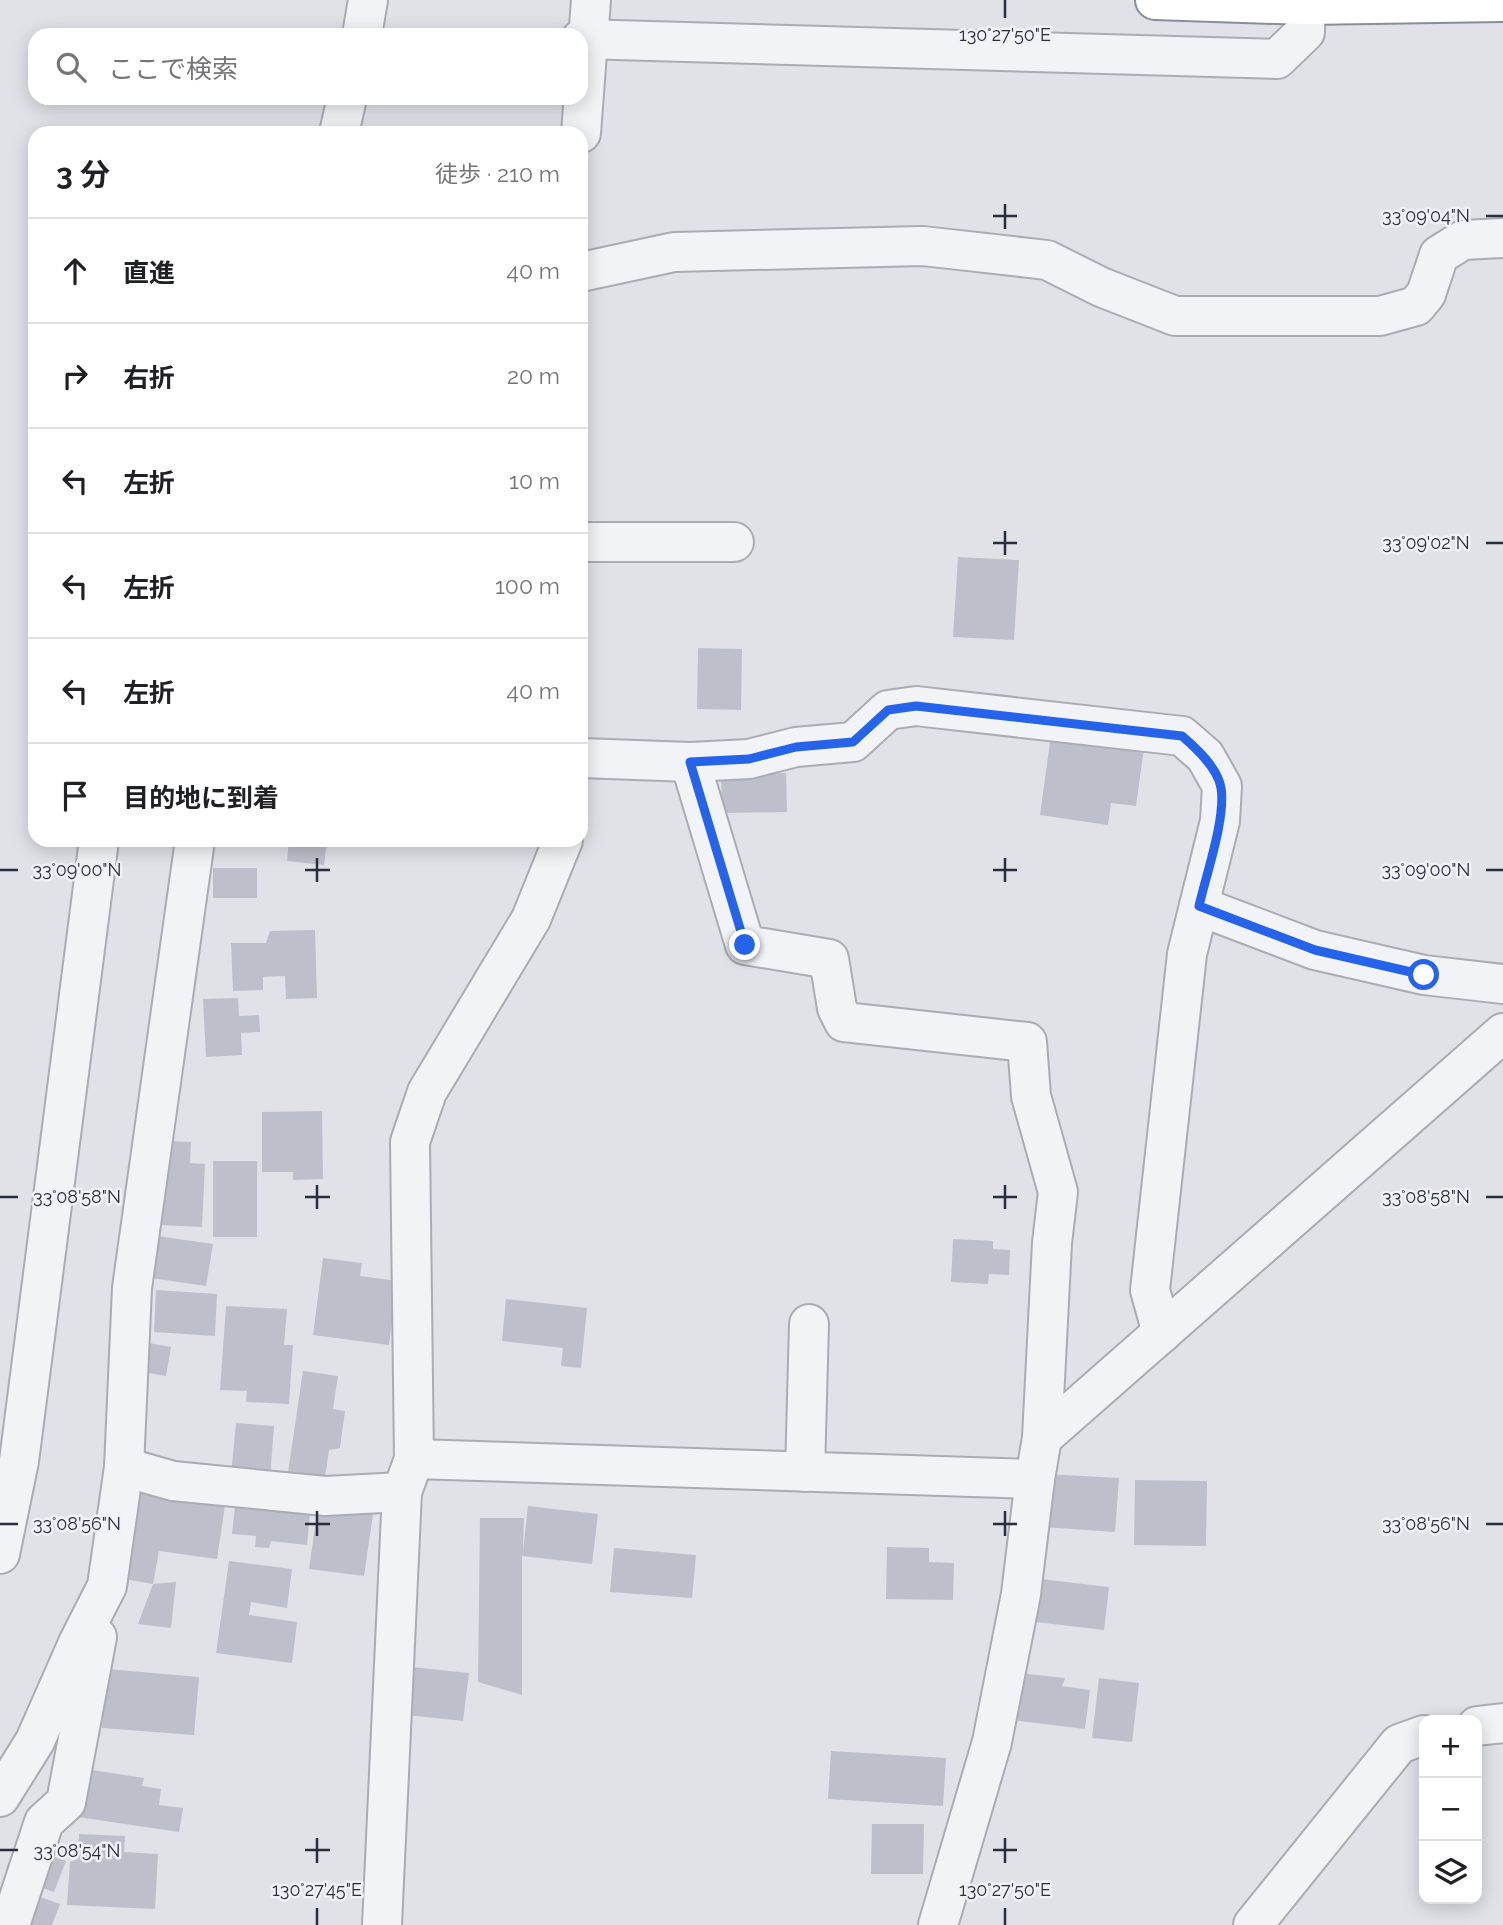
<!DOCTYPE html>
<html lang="ja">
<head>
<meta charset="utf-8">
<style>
  body { margin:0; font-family:Raleway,"Noto Sans JP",sans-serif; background:#f6f6f6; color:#202124 }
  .controls { position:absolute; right:21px; bottom:21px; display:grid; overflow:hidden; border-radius:14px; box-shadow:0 4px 18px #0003 }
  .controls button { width:63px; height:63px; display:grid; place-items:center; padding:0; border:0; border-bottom:2px solid #e0e0e0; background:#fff; color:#202124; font:35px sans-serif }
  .stop { position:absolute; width:21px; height:21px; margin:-16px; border:5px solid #2563eb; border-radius:50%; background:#fff }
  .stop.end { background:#2563eb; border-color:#fff; box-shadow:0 2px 7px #0008 }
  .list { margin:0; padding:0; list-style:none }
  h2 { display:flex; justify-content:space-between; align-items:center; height:91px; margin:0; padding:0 28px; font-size:30px }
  h2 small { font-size:23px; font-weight:400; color:#757577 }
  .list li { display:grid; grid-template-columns:46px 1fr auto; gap:21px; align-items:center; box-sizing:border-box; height:105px; padding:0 28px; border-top:2px solid #e0e0e0 }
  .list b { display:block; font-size:26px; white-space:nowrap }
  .list em { font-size:23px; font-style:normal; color:#757577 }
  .icon { flex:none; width:38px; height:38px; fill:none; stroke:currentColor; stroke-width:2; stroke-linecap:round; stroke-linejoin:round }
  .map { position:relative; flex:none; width:1503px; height:1925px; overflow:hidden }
  .search { position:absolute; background:#fff; box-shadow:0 4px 18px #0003; left:28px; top:28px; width:560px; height:77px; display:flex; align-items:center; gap:18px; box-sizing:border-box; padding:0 24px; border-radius:21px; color:#757577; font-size:26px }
  .panel { position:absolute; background:#fff; box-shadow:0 4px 18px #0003; left:28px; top:126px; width:560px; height:721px; border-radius:21px }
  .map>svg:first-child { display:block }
  .building { fill:#bdc0ca }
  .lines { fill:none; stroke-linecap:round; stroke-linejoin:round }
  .minor-casing { stroke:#a9acb5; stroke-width:42 }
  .highway-casing { stroke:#888d9e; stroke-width:42 }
  .minor { stroke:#f2f3f6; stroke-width:38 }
  .highway { stroke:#fff; stroke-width:38 }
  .route { stroke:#2563eb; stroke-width:9 }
  .ticks { fill:none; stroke:#292e3e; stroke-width:2.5 }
  .ticks-label { font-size:18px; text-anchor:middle; fill:#292e3e; stroke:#eff1f5; stroke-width:5; stroke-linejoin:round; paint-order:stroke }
</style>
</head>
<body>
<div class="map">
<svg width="1503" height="1925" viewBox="0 0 1503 1925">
  <rect width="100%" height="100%" fill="#e0e2e8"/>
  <g class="building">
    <path d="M958,557L1019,560L1014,640L953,637Z"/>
    <path d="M698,648L742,649L741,710L697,709Z"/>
    <path d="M1052,728L1145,741L1136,806L1111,803L1108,825L1040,815Z"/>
    <path d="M786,773L787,812L722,813L721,775Z"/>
    <path d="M289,840H327L324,865L287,861Z"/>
    <rect x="213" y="868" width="44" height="30"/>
    <path d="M315,930L317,998L286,999L285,976L263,977V990L233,991L231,943H266L270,931Z"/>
    <path d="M238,998L239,1016L259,1015L260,1032L241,1033L242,1055L206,1057L203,999Z"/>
    <path d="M322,1111L323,1179L293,1180V1172H262V1112Z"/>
    <path d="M165,1141L191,1142L190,1163L205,1164L202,1227L160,1225Z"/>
    <rect x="213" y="1161" width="44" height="76"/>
    <path d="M157,1236L213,1244L206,1286L151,1278Z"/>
    <path d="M953,1239L993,1241V1249L1010,1250L1009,1275L989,1274L988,1284L951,1282Z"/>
    <path d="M323,1258L362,1263L360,1276L397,1281L389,1345L313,1335Z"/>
    <path d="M156,1290L217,1294L215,1336L154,1332Z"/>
    <path d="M506,1299L587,1308L581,1368L561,1366L563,1348L502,1341Z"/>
    <path d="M226,1306L287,1309L284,1345H293L289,1404L246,1402L247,1391L220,1390Z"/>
    <path d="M143,1342L171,1347L166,1376L138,1371Z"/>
    <path d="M303,1371L338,1376L333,1409L345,1411L340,1448L329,1450L324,1484L287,1479Z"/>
    <path d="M236,1423L274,1426L270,1478L231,1475Z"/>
    <path d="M1046,1474L1119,1478L1115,1532L1043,1527Z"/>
    <path d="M1135,1480L1207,1481L1206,1546L1134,1545Z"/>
    <path d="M132,1485L226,1499L217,1559L159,1551L153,1584L118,1578Z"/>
    <path d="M236,1496L311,1503L307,1545L271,1541L269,1548L255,1547L256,1536L232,1534Z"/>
    <path d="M318,1506L373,1514L364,1576L309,1569Z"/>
    <path d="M528,1506L598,1514L592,1564L522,1556V1695L478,1682L480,1518H524L523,1551Z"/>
    <path d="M887,1547L929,1548V1562L954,1563L953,1600L886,1599Z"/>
    <path d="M614,1548L696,1555L692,1598L610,1592Z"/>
    <path d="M229,1561L292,1569L287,1608L251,1602L249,1615L297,1622L292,1663L216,1653Z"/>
    <path d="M1032,1578L1109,1587L1104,1630L1027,1621Z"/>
    <path d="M176,1582L171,1628L138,1624L153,1584Z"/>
    <path d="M402,1666L469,1673L463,1721L397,1714Z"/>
    <path d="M107,1669L199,1677L194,1735L102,1728Z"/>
    <path d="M1009,1672L1065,1678L1062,1686L1090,1690L1085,1729L1003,1719Z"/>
    <path d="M1099,1678L1139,1683L1132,1742L1092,1738Z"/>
    <path d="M831,1751L946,1758L943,1806L828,1799Z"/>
    <path d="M85,1769L144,1778L142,1786L161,1789L159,1805L183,1808L179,1832L78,1817Z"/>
    <path d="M872,1824H924L923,1874H871Z"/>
    <path d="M79,1834L125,1836L124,1852L158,1854L155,1909L67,1905L70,1862L78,1859Z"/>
    <path d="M44,1853L66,1861L54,1892L32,1884Z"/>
    <path d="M31,1894L60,1904L52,1925H19Z"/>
  </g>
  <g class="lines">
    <g class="minor-casing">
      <g id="minor">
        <path d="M362,35L368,0"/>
        <path d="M581,39L1277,59L1305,32L1306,0"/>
        <path d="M339,133L347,98"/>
        <path d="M581,133L591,0"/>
        <path d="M581,272L674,252L923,246L1047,260L1101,287L1175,316H1380L1416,306L1426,294L1439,255L1463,240L1503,238"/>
        <path d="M581,542H734"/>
        <path d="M581,758L690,762L749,759L796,747L853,742L888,710L916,706L1182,736L1205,756L1222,786L1220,821L1187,954L1150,1290L1162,1333"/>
        <path d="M690,762L745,945L829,959L837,1008L844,1022L1027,1042L1031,1096L1058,1192L1052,1243L1042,1438"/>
        <path d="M1199,906L1315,950L1424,975L1503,984"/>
        <path d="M414,1459L1035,1479L1042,1438L1503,1033"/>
        <path d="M124,1467L173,1481L325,1496L402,1492"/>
        <path d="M805,1472L809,1324"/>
        <path d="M0,1554L19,1461L99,840"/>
        <path d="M1477,1726L1503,1723"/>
        <path d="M0,1797L35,1741L79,1641L107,1586L124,1467L132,1288L195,840"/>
        <path d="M10,1925L44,1822L66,1802L97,1637"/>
        <path d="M382,1925L402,1492L414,1459L410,1142L427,1092L531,919L563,840"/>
        <path d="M938,1925L992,1742L1021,1594L1035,1479"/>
        <path d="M1253,1925L1399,1744L1424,1735"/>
      </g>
    </g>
    <g class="highway-casing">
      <path id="highway" d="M1155,0L1306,5L1503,2"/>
    </g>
    <use href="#minor" class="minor"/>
    <use href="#highway" class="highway"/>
  </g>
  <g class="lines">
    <path class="route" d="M745,945L690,762L749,759L796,747L853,742L888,710L916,706L1182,736C1196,748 1218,768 1221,788C1226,818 1206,875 1199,906L1315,950L1424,975"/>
  </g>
  <path class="ticks" d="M1005,0V18M1005,204V229M993,216H1017M1486,216H1503M1005,531V555M993,543H1017M1486,543H1503M317,858V882M1005,858V882M0,870H18M305,870H330M993,870H1017M1486,870H1503M317,1185V1209M1005,1185V1209M0,1197H18M305,1197H330M993,1197H1017M1486,1197H1503M317,1511V1536M1005,1511V1536M0,1524H18M305,1524H330M993,1524H1017M1486,1524H1503M317,1838V1863M1005,1838V1863M0,1850H18M305,1850H330M993,1850H1017M317,1908V1925M1005,1908V1925"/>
  <g class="ticks-label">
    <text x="1005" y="41">130°27'50"E</text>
    <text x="1426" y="222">33°09'04"N</text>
    <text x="1426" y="549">33°09'02"N</text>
    <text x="77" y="876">33°09'00"N</text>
    <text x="1426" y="876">33°09'00"N</text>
    <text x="77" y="1203">33°08'58"N</text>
    <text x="1426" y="1203">33°08'58"N</text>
    <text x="77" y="1530">33°08'56"N</text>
    <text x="1426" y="1530">33°08'56"N</text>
    <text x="77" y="1857">33°08'54"N</text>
    <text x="317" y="1896">130°27'45"E</text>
    <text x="1005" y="1896">130°27'50"E</text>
  </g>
</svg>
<div class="controls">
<button>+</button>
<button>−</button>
<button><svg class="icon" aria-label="layers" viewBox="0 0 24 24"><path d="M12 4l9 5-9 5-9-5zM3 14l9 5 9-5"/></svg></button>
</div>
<div class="stop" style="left:1424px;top:975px"></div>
<div class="stop end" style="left:745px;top:945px"></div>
<div class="search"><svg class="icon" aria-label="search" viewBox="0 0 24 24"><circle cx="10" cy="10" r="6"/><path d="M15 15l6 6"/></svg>ここで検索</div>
<section class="panel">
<h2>3 分<small>徒歩 · 210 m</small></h2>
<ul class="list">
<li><svg class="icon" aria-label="ahead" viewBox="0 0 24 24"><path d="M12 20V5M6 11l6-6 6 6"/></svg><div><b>直進</b></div><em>40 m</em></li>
<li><svg class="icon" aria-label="right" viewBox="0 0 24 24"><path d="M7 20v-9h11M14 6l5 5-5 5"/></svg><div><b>右折</b></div><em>20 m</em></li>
<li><svg class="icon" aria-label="left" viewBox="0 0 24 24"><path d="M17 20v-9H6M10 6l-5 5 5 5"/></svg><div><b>左折</b></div><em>10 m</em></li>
<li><svg class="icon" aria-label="left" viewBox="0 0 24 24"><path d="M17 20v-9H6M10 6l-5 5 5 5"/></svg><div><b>左折</b></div><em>100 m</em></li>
<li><svg class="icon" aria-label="left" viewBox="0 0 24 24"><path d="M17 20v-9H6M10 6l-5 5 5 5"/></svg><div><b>左折</b></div><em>40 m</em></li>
<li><svg class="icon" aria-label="arrive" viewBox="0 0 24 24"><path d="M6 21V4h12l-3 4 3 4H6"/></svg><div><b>目的地に到着</b></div></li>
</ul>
</section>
</div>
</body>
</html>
